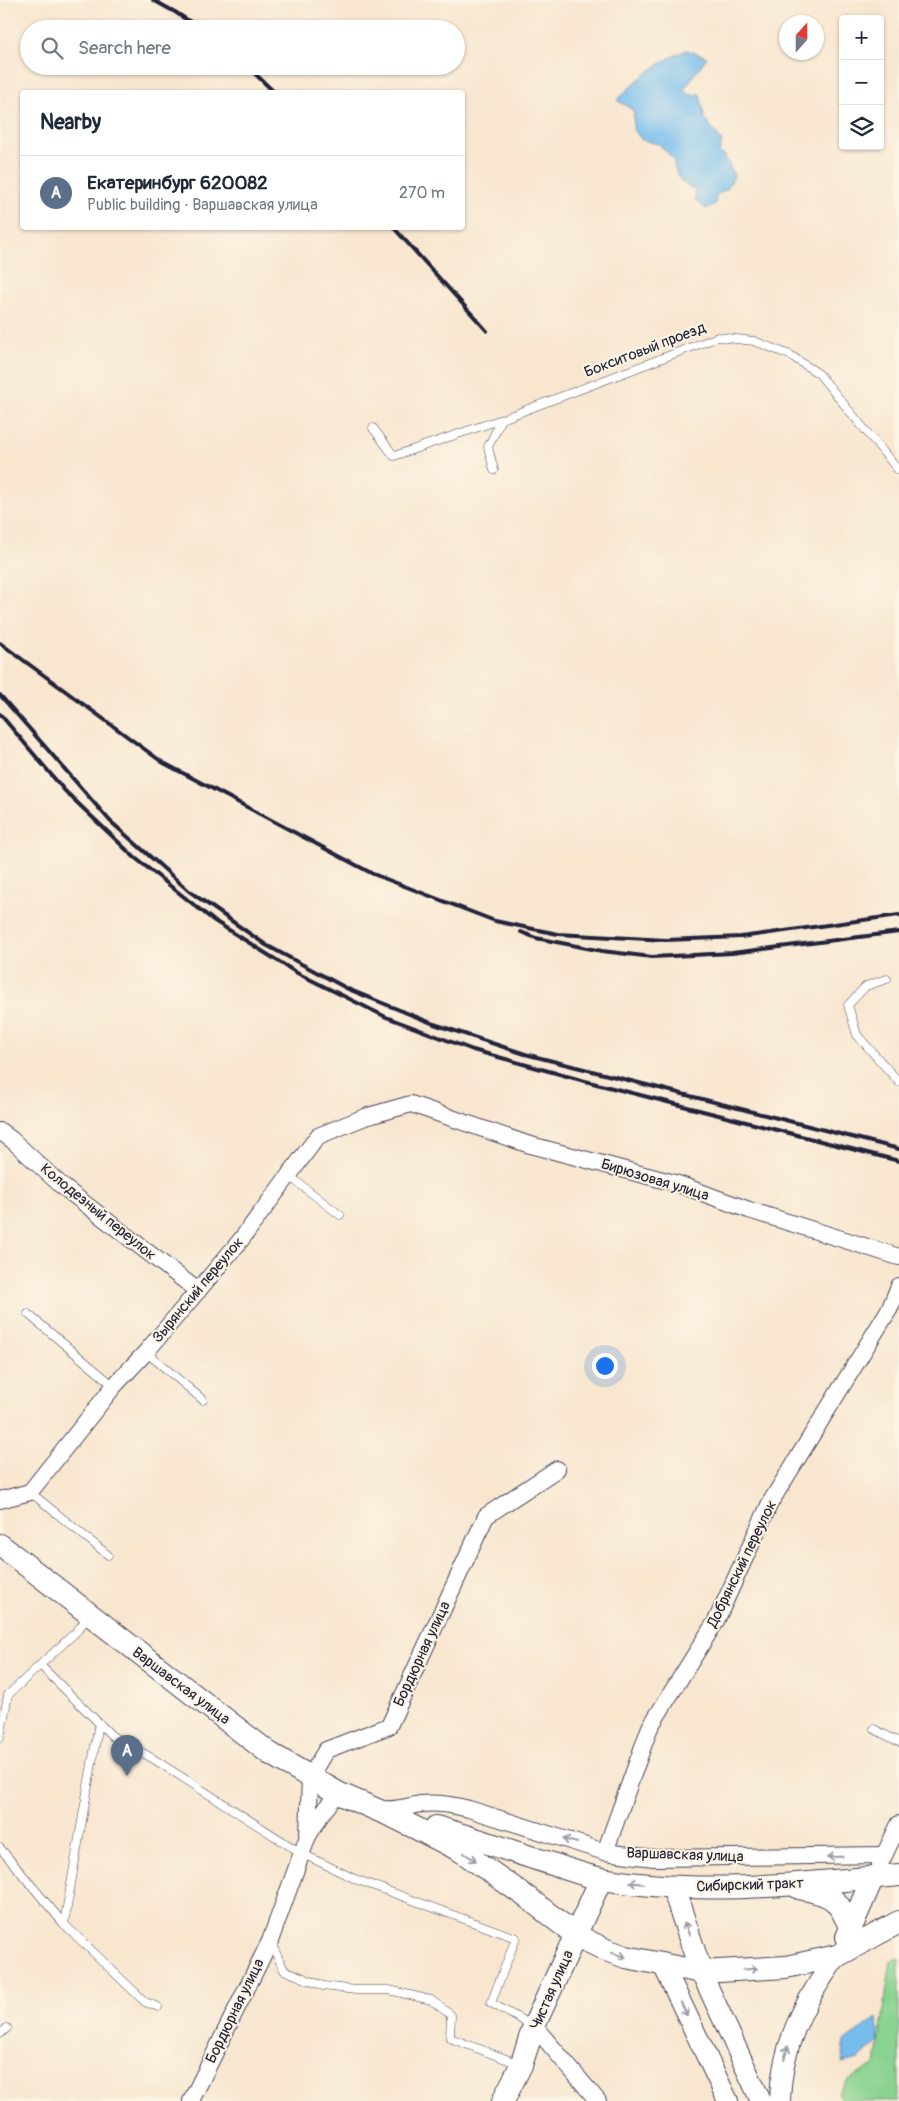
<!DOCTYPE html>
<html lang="en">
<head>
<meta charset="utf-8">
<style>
  body { margin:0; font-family:Pangolin,sans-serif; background:#f6f6f7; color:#1f2937 }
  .controls { position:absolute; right:15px; top:15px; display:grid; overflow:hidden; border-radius:5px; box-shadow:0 1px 4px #0004 }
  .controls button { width:45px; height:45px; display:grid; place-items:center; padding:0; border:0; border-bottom:1px solid #e0e1e3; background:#fff; color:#1f2937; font:25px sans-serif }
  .compass { position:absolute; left:779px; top:15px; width:45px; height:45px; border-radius:50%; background:#fff; box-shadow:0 1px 4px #0004; rotate:21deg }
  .you { position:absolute; left:604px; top:1365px; width:18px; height:18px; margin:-12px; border:4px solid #fff; border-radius:50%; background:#1a73e8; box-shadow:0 0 0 8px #1a73e833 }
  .badge { display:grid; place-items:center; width:32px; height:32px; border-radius:50%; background:#2563eb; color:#fff; font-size:16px; font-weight:700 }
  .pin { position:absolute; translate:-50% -41px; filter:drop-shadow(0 1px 2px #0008) }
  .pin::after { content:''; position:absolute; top:26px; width:18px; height:15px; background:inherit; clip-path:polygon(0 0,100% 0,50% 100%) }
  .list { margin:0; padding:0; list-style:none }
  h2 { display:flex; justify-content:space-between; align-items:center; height:65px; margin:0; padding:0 20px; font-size:21px }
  h2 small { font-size:16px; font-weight:400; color:#747a83 }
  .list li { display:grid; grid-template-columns:32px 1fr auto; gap:15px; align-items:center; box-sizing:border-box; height:75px; padding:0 20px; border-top:1px solid #e0e1e3 }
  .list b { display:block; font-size:19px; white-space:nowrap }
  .list p { margin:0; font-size:16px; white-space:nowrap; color:#747a83 }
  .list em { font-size:16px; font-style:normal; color:#747a83 }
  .icon { flex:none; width:28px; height:28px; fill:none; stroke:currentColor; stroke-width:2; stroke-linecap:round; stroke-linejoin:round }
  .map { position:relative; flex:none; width:899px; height:2101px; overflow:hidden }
  .search { position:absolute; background:#fff; box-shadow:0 1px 4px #0004; left:20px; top:20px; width:445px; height:55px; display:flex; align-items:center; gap:12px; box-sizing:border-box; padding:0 18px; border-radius:28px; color:#747a83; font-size:19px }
  .panel { position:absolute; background:#fff; box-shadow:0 1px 4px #0004; left:20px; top:90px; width:445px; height:140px; border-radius:5px }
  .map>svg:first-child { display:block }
  .green { fill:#89d390; stroke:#567a66 }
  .water { fill:#76bdee; stroke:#4c7094 }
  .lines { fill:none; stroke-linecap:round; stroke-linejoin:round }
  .service-casing { stroke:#423f51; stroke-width:9 }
  .minor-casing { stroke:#423f51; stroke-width:18 }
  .tertiary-casing { stroke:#423f51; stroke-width:22 }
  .secondary-casing { stroke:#423f51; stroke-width:24 }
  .service { stroke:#fff; stroke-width:8 }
  .minor { stroke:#fff; stroke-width:16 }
  .tertiary { stroke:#fff; stroke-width:20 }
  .secondary { stroke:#fff; stroke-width:22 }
  .rail { stroke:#22223b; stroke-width:4 }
  .oneway { stroke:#9c9ca7 }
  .labels { text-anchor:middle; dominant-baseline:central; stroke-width:4; stroke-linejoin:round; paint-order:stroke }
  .street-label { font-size:15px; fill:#22223b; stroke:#fcf5e5 }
</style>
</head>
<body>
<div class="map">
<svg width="899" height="2101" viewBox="0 0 899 2101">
  <rect width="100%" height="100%" fill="#fcf5e5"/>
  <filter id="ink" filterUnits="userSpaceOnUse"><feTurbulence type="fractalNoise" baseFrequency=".02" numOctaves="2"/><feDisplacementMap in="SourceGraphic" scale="10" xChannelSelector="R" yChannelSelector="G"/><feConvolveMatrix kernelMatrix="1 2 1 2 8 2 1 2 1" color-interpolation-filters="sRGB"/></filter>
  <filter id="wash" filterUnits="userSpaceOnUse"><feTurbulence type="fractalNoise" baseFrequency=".0096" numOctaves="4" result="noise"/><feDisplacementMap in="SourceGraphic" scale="20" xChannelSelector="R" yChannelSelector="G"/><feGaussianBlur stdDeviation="1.12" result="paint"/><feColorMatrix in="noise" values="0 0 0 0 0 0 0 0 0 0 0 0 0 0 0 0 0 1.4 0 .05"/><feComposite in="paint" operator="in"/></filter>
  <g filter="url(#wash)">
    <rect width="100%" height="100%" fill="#f8e6cf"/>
    <path class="green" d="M899,1958V2101H841L838,2092L847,2081L876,2064L891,1960Z"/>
    <g class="water">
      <path d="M687,50L707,57L684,89L689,95L700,94L705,119L722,142L719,153L725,156L734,176L727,189L716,195L715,204L706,209L695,200V189C681,185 674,174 674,160L659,144L642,140L633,129L634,111L617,100C638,79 659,61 687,50Z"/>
      <path d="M877,2018L879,2041L859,2059L842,2063L845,2041Z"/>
    </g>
  </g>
  <g filter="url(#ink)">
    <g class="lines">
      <g class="service-casing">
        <g id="service">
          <path d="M373,428L394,456L502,419L718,337L754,341L790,355L819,374L899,471"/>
          <path d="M494,470L488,447L502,419"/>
          <path d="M887,979L866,986L848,1005L857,1035L899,1082"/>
          <path d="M288,1175L340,1215"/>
          <path d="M28,1314L114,1386"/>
          <path d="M146,1352L203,1400"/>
          <path d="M30,1492L108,1555"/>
          <path d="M88,1617L76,1632L40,1665L112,1736L152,1758L301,1853L355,1879L516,1938L491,2003L533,2026"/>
          <path d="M874,1729L899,1742"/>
          <path d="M0,1738L8,1695L40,1665"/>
          <path d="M0,1848L64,1924L145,2002L158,2007"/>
          <path d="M64,1924L99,1723"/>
          <path d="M271,1943L284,1970L323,1986L356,1990H389L431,2000L451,2015L450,2038L519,2064"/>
          <path d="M0,2034L7,2028"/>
        </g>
      </g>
      <g class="minor-casing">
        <g id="minor">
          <path d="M0,1131L12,1140L62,1186L198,1291"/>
          <path d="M0,1500L30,1492L114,1386L146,1352L240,1241L318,1136L365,1117L411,1104L527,1144L678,1184L749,1210L899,1257"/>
          <path d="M382,1809C396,1811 408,1806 421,1804C437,1802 454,1805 469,1809L605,1852L654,1858L884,1855"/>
          <path d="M308,1836L310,1777L326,1750L389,1726L486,1516L557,1469"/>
          <path d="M605,1852L650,1727L716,1621L770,1503L890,1308L899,1286"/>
          <path d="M880,1864L899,1824"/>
          <path d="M534,2026L598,2101"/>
          <path d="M191,2101L270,1941L308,1836L322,1813L338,1793"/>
        </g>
      </g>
      <g class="tertiary-casing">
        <g id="tertiary">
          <path d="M663,1965L728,2101"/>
          <path d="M701,1972L761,2101"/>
          <path d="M780,2101C781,2045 805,2000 837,1956"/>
        </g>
      </g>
      <g class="secondary-casing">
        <g id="secondary">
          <path d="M0,1545L269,1753L338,1793L396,1818L461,1851L528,1898L577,1936L606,1950L626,1957L701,1972L786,1967L837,1956L899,1922"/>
          <path d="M436,1827C475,1838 513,1852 552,1864C568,1869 586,1876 603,1879C700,1896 802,1884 899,1875"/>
          <path d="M673,1887L701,1972"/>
          <path d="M799,1888C834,1895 837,1898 851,1929"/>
          <path d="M847,1937L873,1877"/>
          <path d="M503,2101L521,2065L534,2026L601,1879"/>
        </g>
      </g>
      <use href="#service" class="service"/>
      <use href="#minor" class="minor"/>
      <use href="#tertiary" class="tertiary"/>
      <use href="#secondary" class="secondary"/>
      <g class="rail">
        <path d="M153,0L175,12L201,29"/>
        <path d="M247,66L274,92"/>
        <path d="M394,228L487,331"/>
        <path d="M0,643L162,762L373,874L495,921L558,934L666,940L741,937L899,915"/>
        <path d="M0,695L110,821L189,891L266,945L348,989L434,1024L525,1054L899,1149"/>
        <path d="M0,714L65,791L134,857L213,920L297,973L386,1017L473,1050L581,1080L899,1161"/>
        <path d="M521,932L536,938L602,951L652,957L732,953L899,932"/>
      </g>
    </g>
    <defs><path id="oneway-shaft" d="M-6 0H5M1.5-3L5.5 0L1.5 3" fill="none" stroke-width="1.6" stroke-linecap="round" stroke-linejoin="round" transform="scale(1.25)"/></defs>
    <g class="oneway">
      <use href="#oneway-shaft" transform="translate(570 1841) rotate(-164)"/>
      <use href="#oneway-shaft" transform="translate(470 1857) rotate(32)"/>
      <use href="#oneway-shaft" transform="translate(835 1857) rotate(179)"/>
      <use href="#oneway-shaft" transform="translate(637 1883) rotate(-173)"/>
      <use href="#oneway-shaft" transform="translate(687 1929) rotate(-109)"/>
      <use href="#oneway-shaft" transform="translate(619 1955) rotate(18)"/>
      <use href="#oneway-shaft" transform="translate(750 1969) rotate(-3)"/>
      <use href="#oneway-shaft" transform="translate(684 2009) rotate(65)"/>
      <use href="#oneway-shaft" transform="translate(786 2053) rotate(-75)"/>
    </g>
  </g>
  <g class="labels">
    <g class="street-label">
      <text transform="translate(645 350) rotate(-21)">Бокситовый проезд</text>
      <text transform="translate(655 1180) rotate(17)">Бирюзовая улица</text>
      <text transform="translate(98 1212) rotate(39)">Колодезный переулок</text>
      <text transform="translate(198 1290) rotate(-50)">Зырянский переулок</text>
      <text transform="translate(742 1564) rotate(-64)">Добрянский переулок</text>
      <text transform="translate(422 1654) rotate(-65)">Бордюрная улица</text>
      <text transform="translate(181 1686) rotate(37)">Варшавская улица</text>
      <text transform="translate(685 1855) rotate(2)">Варшавская улица</text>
      <text transform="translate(750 1885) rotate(-2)">Сибирский тракт</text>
      <text transform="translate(552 1990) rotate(-66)">Чистая улица</text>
      <text transform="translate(235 2011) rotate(-64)">Бордюрная улица</text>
    </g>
  </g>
</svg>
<div class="controls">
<button>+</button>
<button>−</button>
<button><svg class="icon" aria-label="layers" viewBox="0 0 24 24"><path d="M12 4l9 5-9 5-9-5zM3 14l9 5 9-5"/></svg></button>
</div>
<svg class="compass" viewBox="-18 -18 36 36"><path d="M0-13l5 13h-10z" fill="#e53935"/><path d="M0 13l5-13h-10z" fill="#747a83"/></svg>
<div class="you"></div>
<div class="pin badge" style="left:127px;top:1776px;background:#5c6f8a">A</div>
<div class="search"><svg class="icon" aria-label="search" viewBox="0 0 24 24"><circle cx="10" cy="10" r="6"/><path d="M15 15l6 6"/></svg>Search here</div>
<section class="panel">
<h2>Nearby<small></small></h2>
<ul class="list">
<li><span class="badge" style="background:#5c6f8a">A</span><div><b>Екатеринбург 620082</b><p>Public building · Варшавская улица</p></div><em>270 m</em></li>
</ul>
</section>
</div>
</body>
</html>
